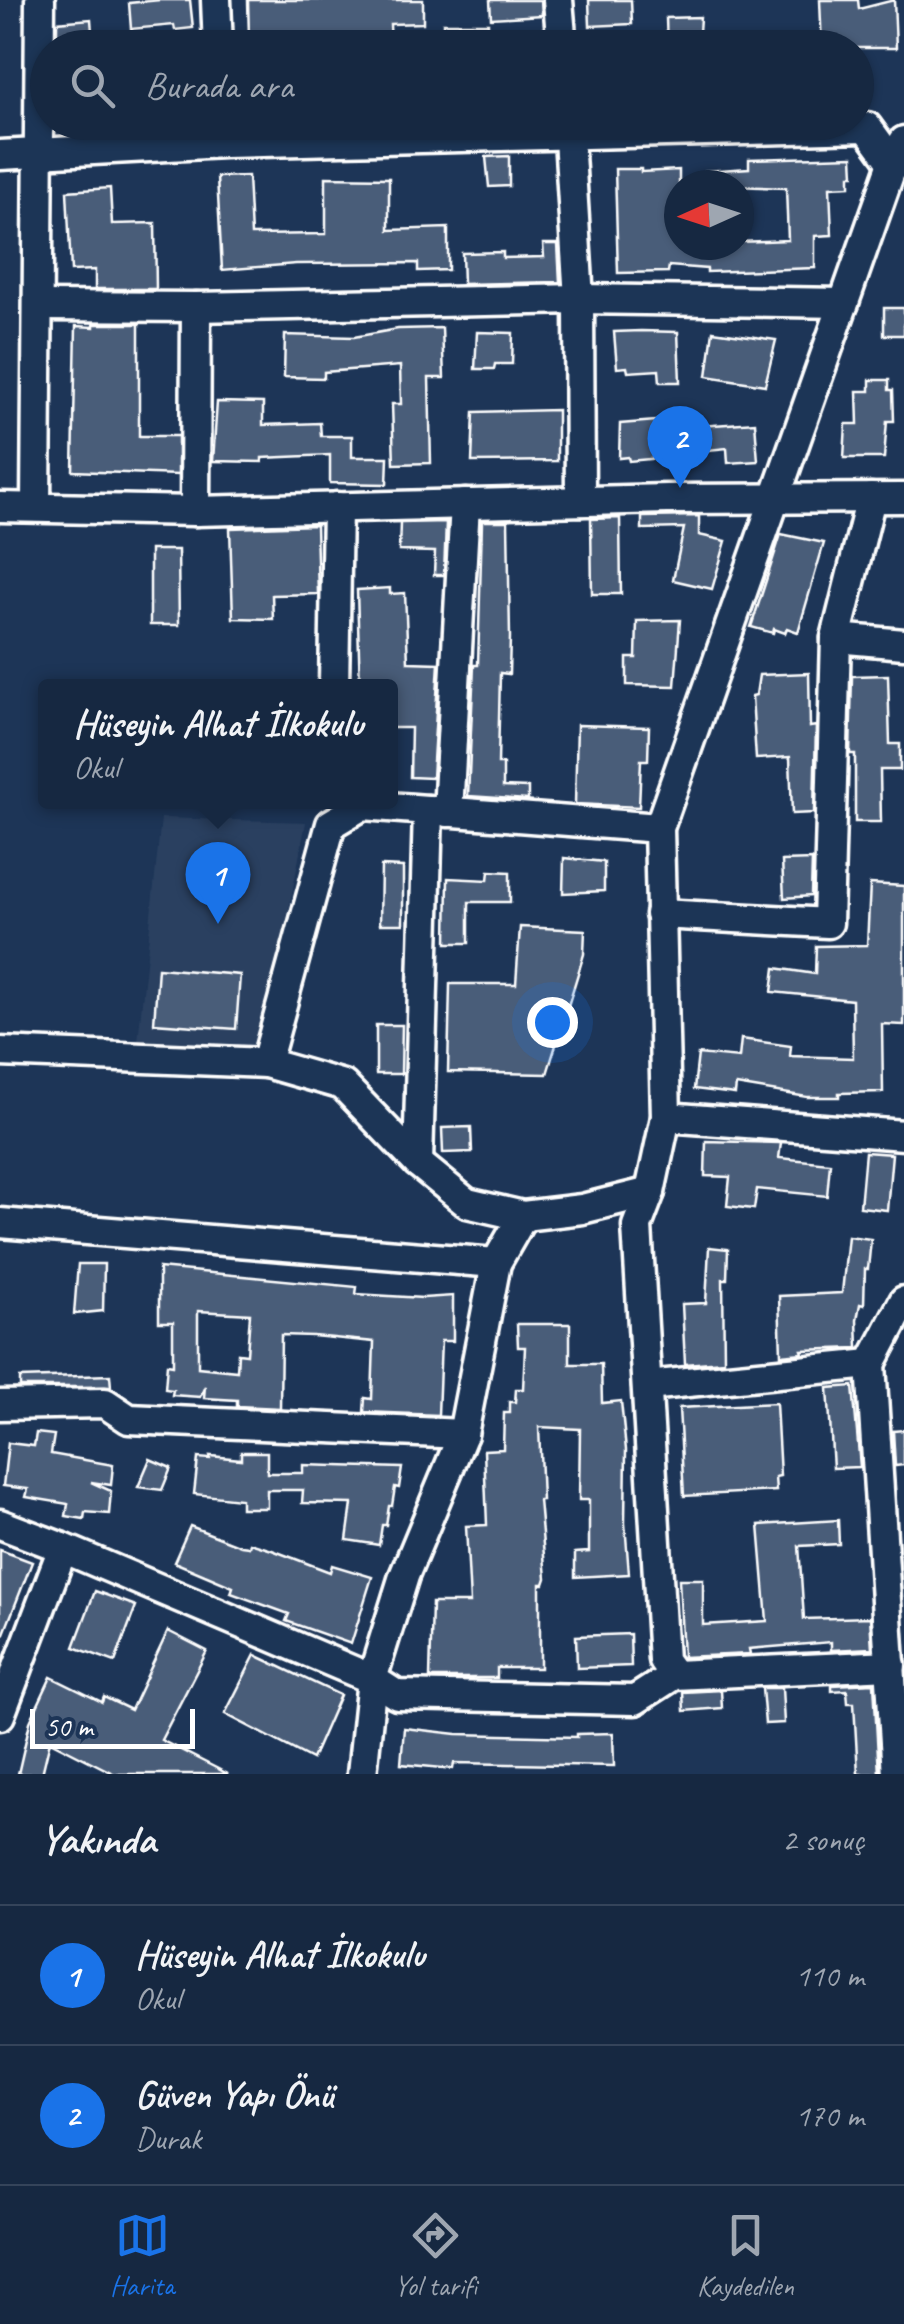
<!DOCTYPE html>
<html lang="tr">
<head>
<meta charset="utf-8">
<style>
  body { margin:0; font-family:Caveat,sans-serif; background:#23344c; color:#f1f3f6 }
  .compass { position:absolute; left:664px; top:170px; width:90px; height:90px; border-radius:50%; background:#162841; box-shadow:0 2px 8px #0004; rotate:267deg }
  .scale { position:absolute; left:30px; bottom:25px; width:165px; box-sizing:border-box; padding-left:10px; border:5px solid #fff; border-top:0; font-size:28px; line-height:35px; white-space:nowrap; color:#fff; -webkit-text-stroke:8px #1d3557; paint-order:stroke }
  .you { position:absolute; left:552px; top:1022px; width:35px; height:35px; margin:-25px; border:8px solid #fff; border-radius:50%; background:#1a73e8; box-shadow:0 0 0 15px #1a73e833 }
  .badge { display:grid; place-items:center; width:65px; height:65px; border-radius:50%; background:#1a73e8; color:#fff; font-size:32px; font-weight:700 }
  .pin { position:absolute; translate:-50% -82px; filter:drop-shadow(0 2px 5px #0008) }
  .pin::after { content:''; position:absolute; top:52px; width:35px; height:30px; background:inherit; clip-path:polygon(0 0,100% 0,50% 100%) }
  .popup { position:absolute; left:38px; top:679px; width:360px; height:130px; box-sizing:border-box; display:grid; place-content:center; border-radius:10px; background:#162841; filter:drop-shadow(0 2px 8px #0005); font-size:32px; white-space:nowrap; color:#9ea6b1 }
  .popup b { font-size:38px; color:#f1f3f6 }
  .popup::after { content:''; position:absolute; left:50%; top:100%; margin-left:-20px; border:20px solid transparent; border-top-color:#162841 }
  .list { margin:0; padding:0; list-style:none }
  h2 { display:flex; justify-content:space-between; align-items:center; height:130px; margin:0; padding:0 40px; font-size:42px }
  h2 small { font-size:32px; font-weight:400; color:#9ea6b1 }
  .list li { display:grid; grid-template-columns:65px 1fr auto; gap:30px; align-items:center; box-sizing:border-box; height:140px; padding:0 40px; border-top:2px solid #35445a }
  .list b { display:block; font-size:38px; white-space:nowrap }
  .list p { margin:0; font-size:32px; white-space:nowrap; color:#9ea6b1 }
  .list em { font-size:32px; font-style:normal; color:#9ea6b1 }
  .icon { flex:none; width:55px; height:55px; fill:none; stroke:currentColor; stroke-width:2; stroke-linecap:round; stroke-linejoin:round }
  .map { position:relative; flex:none; width:904px; height:1774px; overflow:hidden }
  .search { position:absolute; background:#162841; box-shadow:0 2px 8px #0004; left:30px; right:30px; top:30px; height:110px; display:flex; align-items:center; gap:25px; box-sizing:border-box; padding:0 35px; border-radius:55px; color:#9ea6b1; font-size:38px }
  .sheet { height:410px; background:#162841 }
  nav { display:flex; justify-content:space-around; align-items:center; box-sizing:border-box; height:140px; border-top:2px solid #35445a; background:#162841; font-size:28px; color:#9ea6b1 }
  nav a { display:grid; justify-items:center; gap:5px }
  nav .on { color:#1a73e8 }
  .map>svg:first-child { display:block }
  .built { fill:#2a4161 }
  .building { fill:#4a5d79; stroke:#fff; stroke-width:2.5; fill-rule:evenodd }
  .lines { fill:none; stroke-linecap:round; stroke-linejoin:round }
  .minor-casing { stroke:#fff; stroke-width:35 }
  .minor { stroke:#1d3557; stroke-width:28 }
</style>
</head>
<body>
<div class="map">
<svg width="904" height="1774" viewBox="0 0 904 1774">
  <rect width="100%" height="100%" fill="#1d3557"/>
  <filter id="ink" filterUnits="userSpaceOnUse"><feTurbulence type="fractalNoise" baseFrequency=".01" numOctaves="2"/><feDisplacementMap in="SourceGraphic" scale="20" xChannelSelector="R" yChannelSelector="G"/><feConvolveMatrix kernelMatrix="1 2 1 2 8 2 1 2 1" color-interpolation-filters="sRGB"/></filter>
  <g filter="url(#ink)">
    <path class="built" d="M161,818L306,822L266,1026L249,1052L137,1051Z"/>
    <g class="building">
      <path d="M160,0H190L193,28L175,30L174,25L131,29L129,3Z"/>
      <path d="M248,0H423V23L390,24L391,46L303,43V36L249,38Z"/>
      <path d="M490,0H541L542,15L491,18Z"/>
      <path d="M589,0H631L632,24L590,26Z"/>
      <path d="M820,0H858L859,9L894,0L896,48H822Z"/>
      <path d="M700,17L698,48H667L666,18Z"/>
      <path d="M91,19L93,45L57,47V22Z"/>
      <rect x="443" y="23" width="45" height="21"/>
      <path d="M509,156V186L489,187L486,157Z"/>
      <path d="M853,156L854,175H850V186L830,187L832,235L815,236V268L707,272V269L669,266L668,272L618,273L615,169H641V172L679,170V245H739V242L788,240L786,188L705,185V171L749,168V159Z"/>
      <path d="M248,176L251,235L326,234V177L389,178V230L448,228V270L418,271V263L296,264L222,270L217,177Z"/>
      <path d="M110,188L112,224L155,223L156,289H95V270L71,271L67,191Z"/>
      <path d="M543,244H558L560,282L463,284L462,253L503,252V258L544,257Z"/>
      <rect x="884" y="308" width="20" height="27"/>
      <path d="M94,324H139V436H178V475L73,471L76,326L94,327Z"/>
      <path d="M442,328L444,378H429L431,463L394,464L392,404H401L400,366L324,372V378L284,377L285,335L354,337L398,329Z"/>
      <path d="M641,331L678,332L680,382H660L659,370L628,372L627,367L617,368L614,332Z"/>
      <path d="M713,331L776,340L765,385L707,376Z"/>
      <path d="M477,332L513,333L512,364H495L494,369H475Z"/>
      <path d="M870,380H889V390H893L894,421H887L884,458H844L846,424H858L857,391H870Z"/>
      <path d="M217,402L263,403V425L320,423L321,436H352V457H388L387,484L330,483V455L262,458V462L213,461Z"/>
      <path d="M557,410V461L472,462L474,412Z"/>
      <path d="M680,419L681,456L629,461L628,457L619,458L620,424Z"/>
      <path d="M755,422L758,461L728,463L727,448L697,451L700,426Z"/>
      <path d="M699,516V535L726,541L712,589L673,580L684,528L642,529V517Z"/>
      <path d="M620,518L621,594H592L591,519Z"/>
      <path d="M482,521H508L510,637L509,674L500,673L498,764H503V787L528,788V800L468,796L474,665H478Z"/>
      <path d="M446,522L444,575H434L435,552L399,551L400,523Z"/>
      <path d="M316,525L318,594L272,595L273,619L233,618L230,528Z"/>
      <path d="M781,534L824,543L798,632L787,628L785,633L774,629L773,633L751,627Z"/>
      <path d="M150,550H178L179,625H150Z"/>
      <path d="M390,588V594L405,593L408,662L439,663L432,778L410,777L411,728H390V686H360L357,590Z"/>
      <path d="M680,620L675,686L627,685V658H636L637,621Z"/>
      <path d="M809,673L810,727L816,726L814,813L792,814L790,757L756,759L752,696L756,695L759,675Z"/>
      <path d="M888,675L890,744H900V770H880L881,822H855V754H850L852,676Z"/>
      <path d="M577,725L649,727L648,760H641L639,807L575,804Z"/>
      <path d="M564,858L604,862V891L563,893Z"/>
      <path d="M812,860L811,896L784,898L782,861Z"/>
      <path d="M381,866L403,867V924H380Z"/>
      <path d="M489,871L510,872V902H469V943H447L448,878L488,880Z"/>
      <path d="M870,884L904,886V1025L882,1024L883,1092L839,1093V1097H807L736,1085L735,1094L694,1089L698,1054L739,1058L741,1039L791,1046L790,1056L853,1058L852,1000L772,992L775,968L815,974L816,946L867,945Z"/>
      <path d="M520,927L585,930L584,954L547,1074L448,1072L450,984H516Z"/>
      <path d="M158,968L240,975L236,1029L154,1023Z"/>
      <path d="M376,1025H402L401,1074H376Z"/>
      <path d="M471,1127L472,1152L443,1153L442,1128Z"/>
      <path d="M706,1141L781,1143L779,1158L830,1163L827,1196L757,1189L754,1209L727,1206L730,1177L705,1176Z"/>
      <path d="M865,1152L892,1154L887,1210L860,1207Z"/>
      <path d="M848,1236L871,1239L868,1269H865L864,1305L860,1304L857,1320L858,1348L802,1350L803,1353L781,1355L779,1296L842,1293Z"/>
      <path d="M709,1247L728,1249L727,1279H723L724,1361L685,1364L682,1304L706,1303Z"/>
      <path d="M78,1264H104L103,1311L74,1314Z"/>
      <path d="M159,1268L357,1287L356,1294L423,1298L453,1296V1341H441L438,1415L364,1412L365,1398L372,1399L374,1342L313,1336L281,1335L280,1408L237,1406V1400L204,1398L205,1386L200,1397L172,1395L173,1390L165,1389L167,1364L173,1365V1322H159ZM198,1311L250,1314L247,1354L238,1353L237,1371L198,1367Z"/>
      <path d="M517,1324H570V1364H601L602,1403L621,1401L626,1450L625,1523L629,1574L575,1577V1553L589,1552V1500H579L580,1429L539,1427L542,1500H539L546,1578L544,1584H540V1668H497V1678H430L432,1603H470L466,1526L487,1525L484,1450L503,1449L504,1413H509V1402H515L516,1389H523L525,1347H518Z"/>
      <path d="M110,1375L111,1387H20V1378Z"/>
      <path d="M853,1386L860,1467L833,1468L828,1388Z"/>
      <path d="M776,1403L780,1476L775,1477L776,1491L684,1496L679,1408Z"/>
      <path d="M904,1430V1465L895,1466L893,1431Z"/>
      <path d="M36,1433L54,1435L51,1454L113,1465L111,1485L91,1482L111,1491L109,1514L85,1512L84,1519L66,1516L68,1504L26,1497L28,1489L3,1486L8,1443L34,1446Z"/>
      <path d="M241,1452H267V1473H303V1465L402,1468L399,1488L395,1487L392,1506H389L386,1525H382L379,1545L347,1540L352,1504L302,1503L303,1490H267V1508H241V1499L194,1494L198,1458L210,1459V1456L241,1459Z"/>
      <path d="M150,1459L171,1468L162,1490L138,1487Z"/>
      <path d="M838,1520L839,1544L799,1546L804,1619L870,1617L872,1648L831,1650V1642L749,1649L750,1654L683,1657L679,1579H703V1625L767,1621L759,1525Z"/>
      <path d="M190,1526L241,1546L249,1547L250,1543L272,1550L330,1572L332,1565L372,1577L351,1644L286,1621L289,1614L231,1593L233,1587L174,1562Z"/>
      <path d="M0,1550L32,1562L1,1641H0Z"/>
      <path d="M95,1591L136,1606L115,1662L74,1647Z"/>
      <path d="M168,1631L207,1651L161,1740L228,1774H115L50,1741L42,1774H18L30,1722L51,1677L102,1702L104,1697L131,1710Z"/>
      <path d="M630,1634L631,1666L577,1668L576,1636Z"/>
      <path d="M255,1655L340,1695L312,1759L225,1714Z"/>
      <path d="M874,1683L879,1774H858L854,1703H848L847,1690L832,1691V1685Z"/>
      <path d="M762,1688H782L784,1723L765,1724Z"/>
      <path d="M721,1690L722,1708L684,1711L683,1692Z"/>
      <path d="M404,1728L457,1734L577,1737V1734L613,1733L614,1766L454,1763L453,1769L401,1764Z"/>
    </g>
    <g class="lines">
      <g class="minor-casing">
        <g id="minor">
          <path d="M216,0L218,48"/>
          <path d="M558,0L562,48"/>
          <path d="M568,122L579,299L580,501"/>
          <path d="M0,155L224,143L867,127L893,163"/>
          <path d="M39,306L196,307L579,299L844,303"/>
          <path d="M0,507L195,511L667,499L904,498"/>
          <path d="M36,507L40,0"/>
          <path d="M195,511L196,307"/>
          <path d="M836,638L904,644"/>
          <path d="M334,686L337,507"/>
          <path d="M448,812L465,504"/>
          <path d="M660,914L828,923L836,638L871,498"/>
          <path d="M0,1052L266,1063L343,1085L418,1163L467,1203L523,1216L582,1209L650,1192"/>
          <path d="M266,1063L331,824L363,805L659,828"/>
          <path d="M666,1117L904,1135"/>
          <path d="M418,1163L428,810"/>
          <path d="M0,1223L496,1263"/>
          <path d="M871,1364L897,1774"/>
          <path d="M647,1386L871,1364L904,1301"/>
          <path d="M0,1405L105,1403L129,1419L463,1434"/>
          <path d="M0,1524L63,1548L372,1679L397,1695L635,1700L674,1675L891,1665"/>
          <path d="M674,1675L663,1660L637,1226L650,1192L666,1117L659,828L893,163L904,141"/>
          <path d="M0,1715L63,1548"/>
          <path d="M362,1774L372,1679L404,1576L463,1434L496,1263L523,1216"/>
        </g>
      </g>
      <use href="#minor" class="minor"/>
    </g>
  </g>
</svg>
<svg class="compass" viewBox="-18 -18 36 36"><path d="M0-13l5 13h-10z" fill="#e53935"/><path d="M0 13l5-13h-10z" fill="#9ea6b1"/></svg>
<div class="scale">50 m</div>
<div class="you"></div>
<div class="pin badge" style="left:218px;top:924px">1</div>
<div class="popup"><b>Hüseyin Alhat İlkokulu</b>Okul</div>
<div class="pin badge" style="left:680px;top:488px">2</div>
<div class="search"><svg class="icon" aria-label="search" viewBox="0 0 24 24"><circle cx="10" cy="10" r="6"/><path d="M15 15l6 6"/></svg>Burada ara</div>
</div>
<section class="sheet">
<h2>Yakında<small>2 sonuç</small></h2>
<ul class="list">
<li><span class="badge">1</span><div><b>Hüseyin Alhat İlkokulu</b><p>Okul</p></div><em>110 m</em></li>
<li><span class="badge">2</span><div><b>Güven Yapı Önü</b><p>Durak</p></div><em>170 m</em></li>
</ul>
</section>
<nav>
<a class="on"><svg class="icon" aria-label="map" viewBox="0 0 24 24"><path d="M3 6l6-2 6 2 6-2v14l-6 2-6-2-6 2zM9 4v14M15 6v14"/></svg>Harita</a>
<a><svg class="icon" aria-label="directions" viewBox="0 0 24 24"><path d="M12 3l9 9-9 9-9-9zM9 14v-3h6M13 9l2 2-2 2"/></svg>Yol tarifi</a>
<a><svg class="icon" aria-label="saved" viewBox="0 0 24 24"><path d="M7 4h10v16l-5-4-5 4z"/></svg>Kaydedilen</a>
</nav>
</body>
</html>
